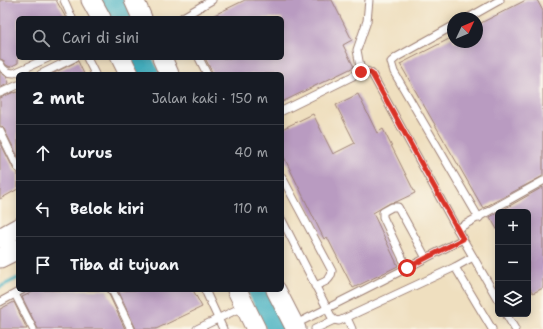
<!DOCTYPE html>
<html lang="id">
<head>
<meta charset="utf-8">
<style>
  body { margin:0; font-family:"Shantell Sans",sans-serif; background:#20242c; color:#f1f3f6 }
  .controls { position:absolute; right:12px; bottom:12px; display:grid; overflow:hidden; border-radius:6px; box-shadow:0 2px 10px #0003 }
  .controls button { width:36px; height:36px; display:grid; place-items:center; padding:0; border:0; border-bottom:1px solid #363941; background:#171b24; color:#f1f3f6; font:20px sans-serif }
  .compass { position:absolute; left:447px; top:12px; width:36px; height:36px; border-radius:50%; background:#171b24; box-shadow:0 2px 10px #0003; rotate:46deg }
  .stop { position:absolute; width:12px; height:12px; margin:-9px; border:3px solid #d93025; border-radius:50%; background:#fff }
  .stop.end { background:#d93025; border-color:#fff; box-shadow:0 1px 4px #0008 }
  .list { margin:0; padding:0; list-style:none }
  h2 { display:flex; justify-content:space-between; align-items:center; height:52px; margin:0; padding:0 16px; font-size:17px }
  h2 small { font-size:13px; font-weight:400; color:#9ea1a6 }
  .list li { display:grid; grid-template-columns:26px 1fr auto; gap:12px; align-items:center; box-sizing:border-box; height:56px; padding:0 16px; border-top:1px solid #363941 }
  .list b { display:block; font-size:15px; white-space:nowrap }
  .list em { font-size:13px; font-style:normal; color:#9ea1a6 }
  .icon { flex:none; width:22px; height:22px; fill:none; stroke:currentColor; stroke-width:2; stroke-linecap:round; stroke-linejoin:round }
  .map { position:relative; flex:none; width:543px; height:329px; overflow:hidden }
  .search { position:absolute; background:#171b24; box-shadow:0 2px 10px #0003; left:16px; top:16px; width:268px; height:44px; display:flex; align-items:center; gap:10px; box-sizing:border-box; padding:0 14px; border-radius:6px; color:#9ea1a6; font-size:15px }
  .panel { position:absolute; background:#171b24; box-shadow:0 2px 10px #0003; left:16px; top:72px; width:268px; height:220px; border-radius:6px }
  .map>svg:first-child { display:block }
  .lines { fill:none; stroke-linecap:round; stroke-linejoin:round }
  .stream { stroke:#44b1c1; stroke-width:3.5 }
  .river { stroke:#44b1c1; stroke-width:21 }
  .building { fill:#b99bc1 }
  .lane-casing { stroke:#9c7f75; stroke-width:9 }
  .secondary-casing { stroke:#9c7f75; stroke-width:21 }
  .lane { stroke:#fff; stroke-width:7 }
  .secondary { stroke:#fff; stroke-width:19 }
  .route { stroke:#d93025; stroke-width:5 }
</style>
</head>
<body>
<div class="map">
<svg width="543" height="329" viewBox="0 0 543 329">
  <rect width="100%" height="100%" fill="#fbf7ec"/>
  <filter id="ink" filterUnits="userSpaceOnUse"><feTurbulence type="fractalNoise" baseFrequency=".025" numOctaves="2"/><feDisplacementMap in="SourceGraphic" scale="8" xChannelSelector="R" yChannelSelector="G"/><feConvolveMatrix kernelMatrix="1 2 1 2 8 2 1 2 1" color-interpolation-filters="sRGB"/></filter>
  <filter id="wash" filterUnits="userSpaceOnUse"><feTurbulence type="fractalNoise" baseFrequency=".012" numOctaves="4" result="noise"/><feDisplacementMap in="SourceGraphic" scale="16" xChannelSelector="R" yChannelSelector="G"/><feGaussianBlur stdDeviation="0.9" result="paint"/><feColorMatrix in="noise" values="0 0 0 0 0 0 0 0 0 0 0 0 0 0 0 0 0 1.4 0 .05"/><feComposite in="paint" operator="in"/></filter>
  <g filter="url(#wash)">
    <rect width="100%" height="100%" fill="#efdfbf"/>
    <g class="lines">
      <path class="stream" d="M0,287L18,278"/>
      <g class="river">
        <path d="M112,0L121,18"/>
        <path d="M141,58L149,74"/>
        <path d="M258,290L277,329"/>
      </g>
    </g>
    <g id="blocks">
      <g class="building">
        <path d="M0,0H56L66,18H18V63L10,67L6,65L3,60L0,59Z"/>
        <path d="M245,0H332L352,40L343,45L354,67L282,102V74H213L205,58H282V18H208Z"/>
        <path d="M526,0H537L543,11V176L483,208L400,64L453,37V42H477V25Z"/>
        <path d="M78,61L84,74H52Z"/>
        <path d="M0,72L6,76L9,83L0,88Z"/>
        <path d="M14,92V93L18,92V157L4,129L2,127L0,126V98Z"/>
        <path d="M358,94L377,133L383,129L415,193L396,202L390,203L373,213L398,266L353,288L327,237L324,239L282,153V129L313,114L333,154L355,143L336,105Z"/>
        <path d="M0,142L14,170L16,172L18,173V189L0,199Z"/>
        <path d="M543,187V288L533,293L528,285V212H498V231L490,217Z"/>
        <path d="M37,290H107L125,329H38L22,297Z"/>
        <path d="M118,290H193L202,307L156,329H136Z"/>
        <path d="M14,302L27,329H0V309Z"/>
      </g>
    </g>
  </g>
  <g filter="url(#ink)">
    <use href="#blocks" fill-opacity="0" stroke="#9c7f75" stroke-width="1"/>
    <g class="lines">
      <g class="lane-casing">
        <g id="lane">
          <path d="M64,0L72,18"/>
          <path d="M183,18V17L212,0"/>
          <path d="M468,18L500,0"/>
          <path d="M453,26L397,57L391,62L394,72L479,218"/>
          <path d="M87,58L95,74"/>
          <path d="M199,58L207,74"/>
          <path d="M0,64C3,70 8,73 14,73L48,58"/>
          <path d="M361,72L357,50L367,21L369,0"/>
          <path d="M41,74L74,58"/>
          <path d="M0,93L18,85"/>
          <path d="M282,111L353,76C360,73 366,68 372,74L457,229L498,300"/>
          <path d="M0,131L18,168"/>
          <path d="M282,177L332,271C331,281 324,282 315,286"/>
          <path d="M282,220L332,318L334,320L339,321L455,267L473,257"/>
          <path d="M457,229L543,181"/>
          <path d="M455,267L492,329"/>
          <path d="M407,268L383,217V212L392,207H398L426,258"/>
          <path d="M112,290L131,329"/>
          <path d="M205,290L223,329"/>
          <path d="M15,294L33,329"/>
          <path d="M0,302L22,290"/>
          <path d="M506,314L515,329"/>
          <path d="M347,318L352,329"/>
          <path d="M294,325L407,268L463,239"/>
          <path d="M197,329L244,306"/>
          <path d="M315,329L334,320"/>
        </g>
      </g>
      <g class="secondary-casing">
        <g id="secondary">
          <path d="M91,0L101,18"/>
          <path d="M134,0L142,18"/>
          <path d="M121,58L129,74"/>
          <path d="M162,58L169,74"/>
          <path d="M0,238L18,228"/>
          <path d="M0,258L18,249"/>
          <path d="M237,290L256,329"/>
          <path d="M276,290L296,329"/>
        </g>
      </g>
      <use href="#lane" class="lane"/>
      <use href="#secondary" class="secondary"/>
    </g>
  </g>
  <g class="lines" filter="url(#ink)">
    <path class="route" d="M361,72C366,71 368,71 372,74L463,239L407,268"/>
  </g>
</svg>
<div class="controls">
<button>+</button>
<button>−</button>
<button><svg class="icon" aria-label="layers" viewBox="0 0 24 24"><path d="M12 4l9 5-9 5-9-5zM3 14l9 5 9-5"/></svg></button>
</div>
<svg class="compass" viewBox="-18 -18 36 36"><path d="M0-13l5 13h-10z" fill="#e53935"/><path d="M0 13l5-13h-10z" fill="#9ea1a6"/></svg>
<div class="stop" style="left:407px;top:268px"></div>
<div class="stop end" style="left:361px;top:72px"></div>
<div class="search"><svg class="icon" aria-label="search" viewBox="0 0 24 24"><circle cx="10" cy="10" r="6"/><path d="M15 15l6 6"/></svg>Cari di sini</div>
<section class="panel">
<h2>2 mnt<small>Jalan kaki · 150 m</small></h2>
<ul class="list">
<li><svg class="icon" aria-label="ahead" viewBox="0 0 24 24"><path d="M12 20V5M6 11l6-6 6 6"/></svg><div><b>Lurus</b></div><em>40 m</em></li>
<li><svg class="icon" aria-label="left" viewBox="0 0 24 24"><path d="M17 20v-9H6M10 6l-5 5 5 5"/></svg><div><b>Belok kiri</b></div><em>110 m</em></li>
<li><svg class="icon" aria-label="arrive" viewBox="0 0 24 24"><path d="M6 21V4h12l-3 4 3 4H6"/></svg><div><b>Tiba di tujuan</b></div></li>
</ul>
</section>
</div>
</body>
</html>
